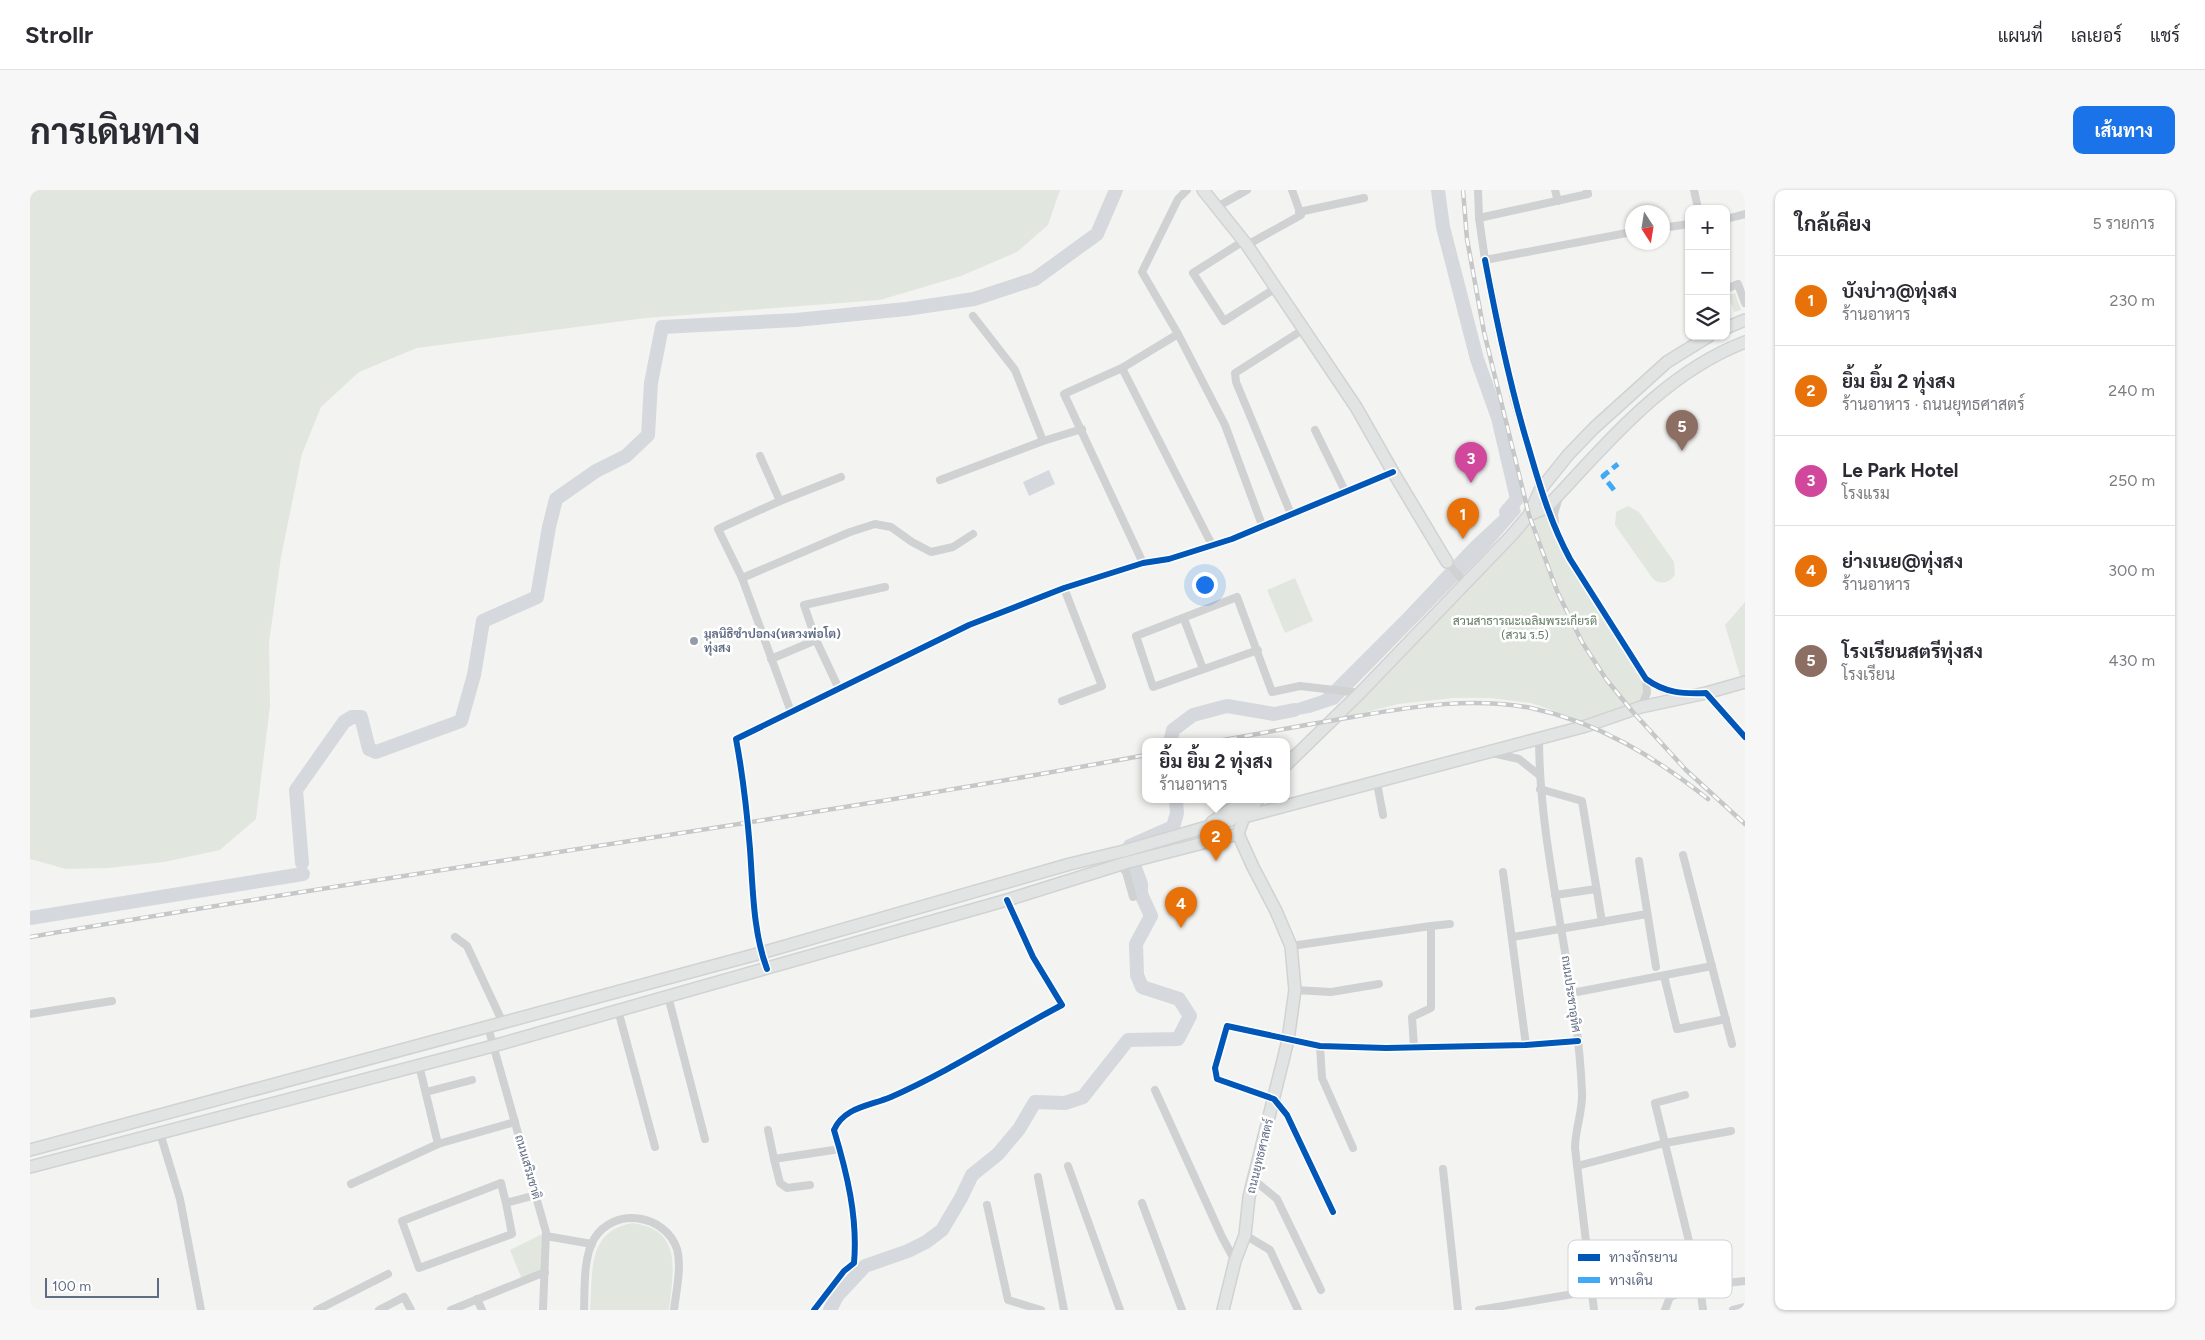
<!DOCTYPE html>
<html lang="th">
<head>
<meta charset="utf-8">
<style>
  body { margin:0; font-family:Figtree,Sarabun,sans-serif; background:#f7f7f7; color:#2b2b33 }
  .controls { position:absolute; right:15px; top:15px; display:grid; overflow:hidden; border-radius:10px; box-shadow:0 1px 4px #0004 }
  .controls button { width:45px; height:45px; display:grid; place-items:center; padding:0; border:0; border-bottom:1px solid #e1e1e2; background:#fff; color:#2b2b33; font:25px sans-serif }
  .compass { position:absolute; left:1595px; top:15px; width:45px; height:45px; border-radius:50%; background:#fff; box-shadow:0 1px 4px #0004; rotate:168deg }
  .scale { position:absolute; left:15px; bottom:12px; width:114px; box-sizing:border-box; padding-left:5px; border:2px solid #606c84; border-top:0; font-size:14px; line-height:18px; white-space:nowrap; color:#606c84; -webkit-text-stroke:4px #fff; paint-order:stroke }
  .you { position:absolute; left:1174px; top:394px; width:18px; height:18px; margin:-12px; border:4px solid #fff; border-radius:50%; background:#1a73e8; box-shadow:0 0 0 8px #1a73e833 }
  .badge { display:grid; place-items:center; width:32px; height:32px; border-radius:50%; background:#1a73e8; color:#fff; font-size:16px; font-weight:700 }
  .pin { position:absolute; translate:-50% -41px; filter:drop-shadow(0 1px 2px #0008) }
  .pin::after { content:''; position:absolute; top:26px; width:18px; height:15px; background:inherit; clip-path:polygon(0 0,100% 0,50% 100%) }
  .popup { position:absolute; left:1112px; top:548px; width:148px; height:65px; box-sizing:border-box; display:grid; place-content:center; border-radius:10px; background:#fff; filter:drop-shadow(0 1px 4px #0005); font-size:16px; white-space:nowrap; color:#7c7c81 }
  .popup b { font-size:19px; color:#2b2b33 }
  .popup::after { content:''; position:absolute; left:50%; top:100%; margin-left:-10px; border:10px solid transparent; border-top-color:#fff }
  .list { margin:0; padding:0; list-style:none }
  h2 { display:flex; justify-content:space-between; align-items:center; height:65px; margin:0; padding:0 20px; font-size:21px }
  h2 small { font-size:16px; font-weight:400; color:#7c7c81 }
  .list li { display:grid; grid-template-columns:32px 1fr auto; gap:15px; align-items:center; box-sizing:border-box; height:90px; padding:0 20px; border-top:1px solid #e1e1e2 }
  .list b { display:block; font-size:19px; white-space:nowrap }
  .list p { margin:0; font-size:16px; white-space:nowrap; color:#7c7c81 }
  .list em { font-size:16px; font-style:normal; color:#7c7c81 }
  .icon { flex:none; width:28px; height:28px; fill:none; stroke:currentColor; stroke-width:2; stroke-linecap:round; stroke-linejoin:round }
  .map { position:relative; flex:none; width:1715px; height:1120px; overflow:hidden; border-radius:10px }
  header { display:flex; align-items:center; gap:30px; box-sizing:border-box; height:70px; padding:0 25px; background:#fff; border-bottom:1px solid #e1e1e2 }
  header strong { font-size:24px }
  nav { display:flex; gap:28px; margin-inline-start:auto; font-size:18px }
  .intro { display:flex; align-items:center; justify-content:space-between; box-sizing:border-box; height:120px; padding:0 30px }
  h1 { margin:0; font-size:35px }
  .button { padding:12px 22px; border-radius:10px; background:#1a73e8; color:#fff; font-size:18px; font-weight:700 }
  main { display:flex; gap:30px; padding:0 30px }
  aside { flex:1; background:#fff; border-radius:10px; box-shadow:0 1px 4px #0004 }
  .map>svg:first-child { display:block }
  .green { fill:#e1e7df }
  .water { fill:#d5d9dd }
  .lines { fill:none; stroke-linecap:round; stroke-linejoin:round }
  .river { stroke:#d5d9dd; stroke-width:14 }
  .secondary-casing { stroke:#d0d2d3; stroke-width:14 }
  .street { stroke:#d0d1d2; stroke-width:8 }
  .secondary { stroke:#e2e3e3; stroke-width:11 }
  .rail-casing { stroke:#c6c7c8; stroke-width:4.5 }
  .rail { stroke:#fff; stroke-width:2.5; stroke-dasharray:8; stroke-linecap:butt }
  .quiet { stroke:#3fa9f5; stroke-width:5; stroke-dasharray:10 5; stroke-linecap:butt }
  .cycleway-casing { stroke:#fff; stroke-width:9 }
  .cycleway { stroke:#0057b8; stroke-width:6 }
  .poi-dot { fill:#939caa; stroke:#fff; stroke-width:2 }
  .labels { text-anchor:middle; dominant-baseline:central; stroke-width:5; stroke-linejoin:round; paint-order:stroke }
  .park-label { font-size:12px; fill:#607b60; stroke:#fff }
  .poi-label { font-size:12px; font-weight:bold; fill:#606c84; stroke:#fff; text-anchor:start }
  .street-label { font-size:12px; fill:#606c84; stroke:#fff }
  .key { fill:#fff; stroke:#cfd3da; stroke-width:1 }
  .key-label { font-size:14px; fill:#606c84 }
</style>
</head>
<body>
<header>
<strong>Strollr</strong>
<nav><a>แผนที่</a><a>เลเยอร์</a><a>แชร์</a></nav>
</header>
<div class="intro"><h1>การเดินทาง</h1><a class="button">เส้นทาง</a></div>
<main>
<div class="map">
<svg width="1715" height="1120" viewBox="0 0 1715 1120">
  <rect width="100%" height="100%" fill="#f3f4f1"/>
  <g class="green">
    <path d="M0,0H1030L1018,35L987,62L931,86L850,110L616,128L387,158L329,182L291,217L272,264L251,367L239,453L240,516L226,629L190,660L134,672L78,678L36,679L0,669Z"/>
    <path d="M1705,103L1711,120L1704,122L1698,105Z"/>
    <path d="M1598,316L1609,322L1644,372L1645,385C1639,393 1631,395 1623,389L1585,335L1586,322Z"/>
    <path d="M1516,318L1529,349L1616,489L1611,517L1561,534L1501,513L1460,508H1424L1369,514L1303,530L1481,346Z"/>
    <path d="M1265,388L1283,431L1255,443L1237,400Z"/>
    <path d="M1715,412V492L1712,493L1695,435Z"/>
    <path d="M602,1033C654,1039 643,1082 639,1120H560C563,1083 556,1042 602,1033Z"/>
    <path d="M516,1042L515,1082L493,1092L480,1060Z"/>
  </g>
  <g class="water">
    <path d="M1019,280L1025,294L999,306L993,292Z"/>
    <path d="M1487,309L1491,322L1456,362L1307,514L1280,523L1248,528L1246,520L1292,505L1374,423L1439,354Z"/>
  </g>
  <g class="lines">
    <g class="river">
      <path d="M1408,0L1413,37L1447,169L1468,228L1487,309L1476,322"/>
      <path d="M1140,552L1143,540L1163,525L1197,516L1244,524L1264,520"/>
      <path d="M272,673L266,600L314,532L322,527H331L339,559L346,562L431,531L444,485L453,431L507,407L519,337L526,309L566,281L596,266L618,245L621,193L632,137L766,130L876,119L944,109L1005,89L1067,44L1086,0"/>
      <path d="M0,728L273,684"/>
      <path d="M800,1120L807,1106L835,1076L878,1061L896,1052L912,1040L931,1008L942,985L968,964L989,939L1005,912L1035,913L1053,907L1098,850L1148,849L1160,826L1149,809L1112,797L1107,785L1106,754L1121,726L1111,704V694L1105,678L1100,656L1143,637L1147,623L1146,610"/>
    </g>
    <g class="secondary-casing">
      <g id="secondary">
        <path d="M1173,0L1217,55L1326,217L1363,282L1417,372"/>
        <path d="M1696,138L1715,130"/>
        <path d="M1499,325L1516,318C1576,255 1632,184 1715,152"/>
        <path d="M1256,575L1330,503L1481,346L1499,325L1510,300L1538,265L1564,238L1637,172L1679,146"/>
        <path d="M1214,627L1556,536L1611,517L1676,503L1715,492"/>
        <path d="M1182,632L1212,612"/>
        <path d="M0,960L731,763L1040,674L1094,661L1201,630L1216,610"/>
        <path d="M0,977L463,856L977,710L1095,673L1208,644L1214,627L1228,610"/>
        <path d="M1193,1120L1205,1071L1215,1045L1219,1007L1258,850L1265,800L1261,756L1246,721L1223,677L1208,644"/>
      </g>
    </g>
    <g class="street">
      <path d="M1157,0L1148,9L1112,82L1148,144L1195,235L1232,335"/>
      <path d="M1448,0L1449,28L1455,70L1602,42"/>
      <path d="M1525,0L1528,11"/>
      <path d="M1664,0L1668,19"/>
      <path d="M1187,17L1217,0"/>
      <path d="M1269,22L1334,8"/>
      <path d="M1449,28L1558,4L1557,0"/>
      <path d="M1696,29L1715,24"/>
      <path d="M1632,38L1659,34"/>
      <path d="M1212,52L1163,83L1194,131L1246,98"/>
      <path d="M1217,55L1271,25L1262,0"/>
      <path d="M1455,70L1484,209L1516,318L1540,369L1616,489L1633,499L1656,504"/>
      <path d="M1696,99L1708,94L1715,113"/>
      <path d="M943,126L985,180L1013,251"/>
      <path d="M1092,178L1182,355"/>
      <path d="M1285,240L1315,301"/>
      <path d="M730,266L750,311"/>
      <path d="M910,290L1013,251L1052,239"/>
      <path d="M1261,324L1206,192L1205,183L1274,139"/>
      <path d="M1525,333L1524,324L1529,307"/>
      <path d="M1417,372L1435,393"/>
      <path d="M1113,373L1034,204L1092,178L1148,144"/>
      <path d="M712,388L820,342L845,334L861,337L882,352L901,362L923,357L943,344"/>
      <path d="M1154,429L1173,479"/>
      <path d="M1228,460L1123,497L1106,446L1207,407L1242,502L1270,496L1330,503"/>
      <path d="M741,469L786,450"/>
      <path d="M809,499L786,450L774,415L855,397"/>
      <path d="M1673,503H1676L1715,547"/>
      <path d="M1032,511L1072,496L1034,398"/>
      <path d="M1611,517L1617,503L1616,489"/>
      <path d="M761,522L712,388L688,339L750,311L811,287"/>
      <path d="M1509,547C1509,667 1547,782 1552,902C1553,921 1545,939 1545,958L1564,1120"/>
      <path d="M1462,563L1489,569L1509,585"/>
      <path d="M1347,593L1353,625"/>
      <path d="M1510,599L1552,611L1572,732"/>
      <path d="M1653,665L1702,854"/>
      <path d="M1609,671L1626,777"/>
      <path d="M1090,675L1096,682L1103,707"/>
      <path d="M1473,682L1496,855"/>
      <path d="M1525,705L1566,699"/>
      <path d="M1401,736L1420,734"/>
      <path d="M425,747L437,756L473,833"/>
      <path d="M1483,747L1617,724"/>
      <path d="M1261,756L1401,736V818L1382,827L1384,857"/>
      <path d="M737,779C723,742 723,699 720,659C717,622 713,586 706,549L939,435L1034,398L1113,373L1139,369L1202,349L1363,282"/>
      <path d="M1634,786L1647,839L1696,829"/>
      <path d="M1265,800L1301,802L1349,794"/>
      <path d="M1542,803L1682,776"/>
      <path d="M638,806L675,949"/>
      <path d="M588,820L625,957"/>
      <path d="M0,824L82,811"/>
      <path d="M458,837L516,1042L513,1120"/>
      <path d="M1290,856L1292,888L1323,958"/>
      <path d="M1125,900L1192,1047L1205,1071"/>
      <path d="M396,902L442,890"/>
      <path d="M1655,905L1625,913L1670,1096L1673,1120"/>
      <path d="M738,940L744,969L810,959"/>
      <path d="M130,943L150,1009L171,1120"/>
      <path d="M408,954L485,932"/>
      <path d="M744,969L750,993L757,998L780,995"/>
      <path d="M1038,976L1090,1120"/>
      <path d="M1547,976L1635,953L1701,941"/>
      <path d="M1413,979L1428,1120"/>
      <path d="M1008,987L1034,1120"/>
      <path d="M1224,990L1247,1009L1291,1100"/>
      <path d="M321,994L408,954L389,875"/>
      <path d="M476,1013L471,993L372,1031L389,1078L482,1044L476,1013L506,1005"/>
      <path d="M1112,1013L1152,1120"/>
      <path d="M957,1015L978,1110L1011,1120"/>
      <path d="M1303,1022L1257,925L1244,909L1187,889L1185,878L1197,836L1290,856L1356,858L1496,855L1548,851"/>
      <path d="M1215,1045L1240,1060L1268,1120"/>
      <path d="M516,1046L562,1054"/>
      <path d="M1631,1073L1662,1067"/>
      <path d="M447,1109L452,1120"/>
      <path d="M287,1120L358,1084"/>
      <path d="M349,1120L374,1107L381,1120"/>
      <path d="M421,1120L515,1082"/>
      <path d="M554,1120C555,1098 553,1068 564,1049C584,1016 635,1024 647,1059C652,1077 646,1102 644,1120"/>
      <path d="M784,1120L814,1081L824,1073C828,1028 817,983 804,940C814,917 840,916 861,907C920,881 975,845 1032,815L1003,767L977,710"/>
      <path d="M1449,1120L1561,1101"/>
      <path d="M1635,1120L1640,1107L1670,1096L1715,1091"/>
      <path d="M1703,1120L1715,1117"/>
    </g>
    <use href="#secondary" class="secondary"/>
    <g class="rail-casing">
      <g id="rail">
        <path d="M1433,0L1437,49L1454,142L1499,325L1527,401L1552,452L1576,489L1602,521L1656,580L1715,634"/>
        <path d="M1183,552C1232,543 1280,534 1328,526C1386,516 1443,507 1501,518C1568,532 1625,567 1678,609"/>
        <path d="M0,747C371,682 745,634 1116,565"/>
      </g>
    </g>
    <use href="#rail" class="rail"/>
    <path class="quiet" d="M1584,300L1573,286L1588,274"/>
    <g class="cycleway-casing">
      <g id="cycleway">
        <path d="M1455,70C1467,134 1480,197 1499,259C1510,297 1521,334 1540,369L1616,489C1635,503 1653,504 1676,503L1715,547"/>
        <path d="M737,779C723,742 723,699 720,659C717,622 713,586 706,549L939,435L1034,398L1113,373L1139,369L1202,349L1363,282"/>
        <path d="M1303,1022L1257,925L1244,909L1187,889L1185,878L1197,836L1290,856L1356,858L1496,855L1548,851"/>
        <path d="M784,1120L814,1081L824,1073C828,1028 817,983 804,940C814,917 840,916 861,907C920,881 975,845 1032,815L1003,767L977,710"/>
      </g>
    </g>
    <use href="#cycleway" class="cycleway"/>
  </g>
  <circle class="poi-dot" cx="664" cy="451" r="5"/>
  <g class="labels">
    <g class="park-label">
      <text x="1495" y="431">สวนสาธารณะเฉลิมพระเกียรติ<tspan x="1495" dy="14">(สวน ร.5)</tspan></text>
    </g>
    <g class="poi-label">
      <text x="674" y="444">มูลนิธิซำปอกง(หลวงพ่อโต)<tspan x="674" dy="14">ทุ่งสง</tspan></text>
    </g>
    <g class="street-label">
      <text transform="translate(1541 804) rotate(82)">ถนนประชาอุทิศ</text>
      <text transform="translate(1230 966) rotate(-76)">ถนนยุทธศาสตร์</text>
      <text transform="translate(498 977) rotate(74)">ถนนเสริมชาติ</text>
    </g>
  </g>
  <rect x="1538" y="1050" width="164" height="58" rx="8" class="key"/>
  <rect x="1548" y="1064" width="22" height="7" fill="#0057b8"/>
  <rect x="1548" y="1087" width="22" height="6" fill="#3fa9f5"/>
  <g class="key-label">
    <text x="1579" y="1072">ทางจักรยาน</text>
    <text x="1579" y="1095">ทางเดิน</text>
  </g>
</svg>
<div class="controls">
<button>+</button>
<button>−</button>
<button><svg class="icon" aria-label="layers" viewBox="0 0 24 24"><path d="M12 4l9 5-9 5-9-5zM3 14l9 5 9-5"/></svg></button>
</div>
<svg class="compass" viewBox="-18 -18 36 36"><path d="M0-13l5 13h-10z" fill="#e53935"/><path d="M0 13l5-13h-10z" fill="#7c7c81"/></svg>
<div class="scale">100 m</div>
<div class="you"></div>
<div class="pin badge" style="left:1433px;top:349px;background:#e8710a">1</div>
<div class="pin badge" style="left:1186px;top:671px;background:#e8710a">2</div>
<div class="popup"><b>ยิ้ม ยิ้ม 2 ทุ่งสง</b>ร้านอาหาร</div>
<div class="pin badge" style="left:1441px;top:293px;background:#d1479c">3</div>
<div class="pin badge" style="left:1151px;top:738px;background:#e8710a">4</div>
<div class="pin badge" style="left:1652px;top:261px;background:#8d6e63">5</div>
</div>
<aside>
<h2>ใกล้เคียง<small>5 รายการ</small></h2>
<ul class="list">
<li><span class="badge" style="background:#e8710a">1</span><div><b>บังบ่าว@ทุ่งสง</b><p>ร้านอาหาร</p></div><em>230 m</em></li>
<li><span class="badge" style="background:#e8710a">2</span><div><b>ยิ้ม ยิ้ม 2 ทุ่งสง</b><p>ร้านอาหาร · ถนนยุทธศาสตร์</p></div><em>240 m</em></li>
<li><span class="badge" style="background:#d1479c">3</span><div><b>Le Park Hotel</b><p>โรงแรม</p></div><em>250 m</em></li>
<li><span class="badge" style="background:#e8710a">4</span><div><b>ย่างเนย@ทุ่งสง</b><p>ร้านอาหาร</p></div><em>300 m</em></li>
<li><span class="badge" style="background:#8d6e63">5</span><div><b>โรงเรียนสตรีทุ่งสง</b><p>โรงเรียน</p></div><em>430 m</em></li>
</ul>
</aside>
</main>
</body>
</html>
